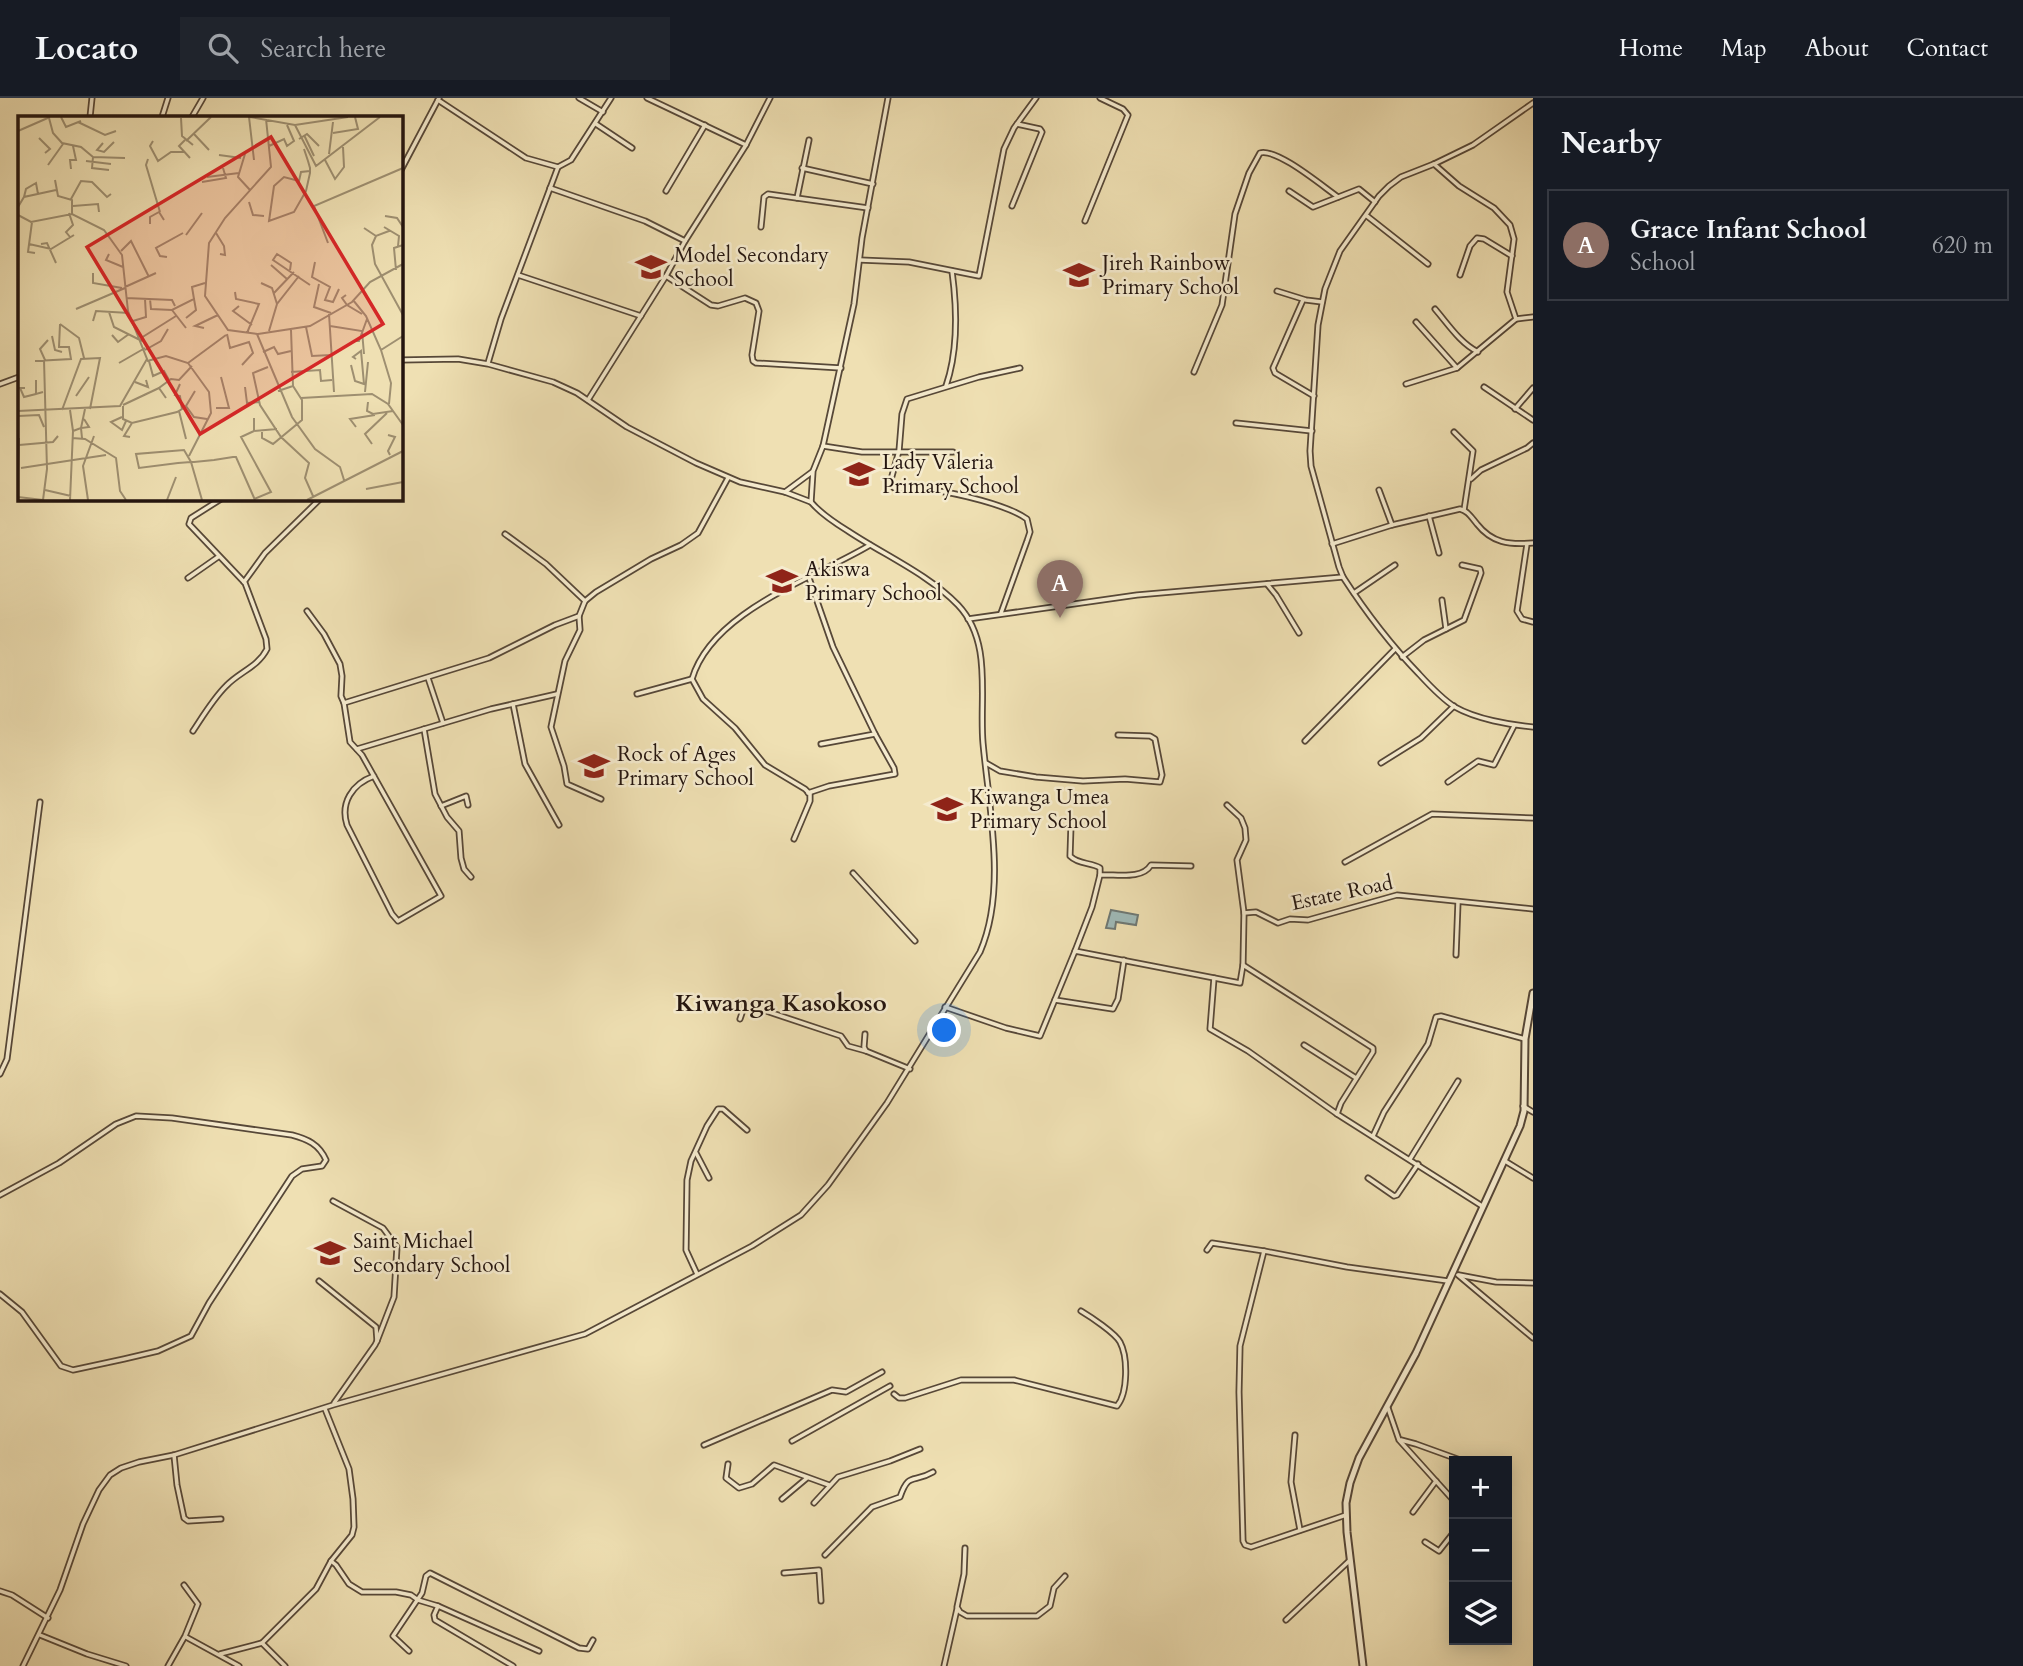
<!DOCTYPE html>
<html lang="en">
<head>
<meta charset="utf-8">
<style>
  body { margin:0; font-family:Cardo,serif; background:#20242c; color:#f1f3f6 }
  .controls { position:absolute; right:21px; bottom:21px; display:grid; overflow:hidden; border-radius:0px; box-shadow:0 4px 18px #0003 }
  .controls button { width:63px; height:63px; display:grid; place-items:center; padding:0; border:0; border-bottom:2px solid #363941; background:#171b24; color:#f1f3f6; font:35px sans-serif }
  .you { position:absolute; left:945px; top:933px; width:24px; height:24px; margin:-18px; border:5px solid #fff; border-radius:50%; background:#1a73e8; box-shadow:0 0 0 10px #1a73e833 }
  .badge { display:grid; place-items:center; width:46px; height:46px; border-radius:50%; background:#c59692; color:#fff; font-size:23px; font-weight:700 }
  .pin { position:absolute; translate:-50% -58px; filter:drop-shadow(0 2px 4px #0008) }
  .pin::after { content:''; position:absolute; top:37px; width:24px; height:21px; background:inherit; clip-path:polygon(0 0,100% 0,50% 100%) }
  .list { margin:0; padding:0; list-style:none }
  h2 { display:flex; justify-content:space-between; align-items:center; height:91px; margin:0; padding:0 28px; font-size:30px }
  h2 small { font-size:23px; font-weight:400; color:#9ea1a6 }
  .list li { display:grid; grid-template-columns:46px 1fr auto; gap:21px; align-items:center; box-sizing:border-box; height:112px; margin:0 14px 14px; padding:0 14px; border:2px solid #363941; border-radius:0px }
  .list b { display:block; font-size:26px; white-space:nowrap }
  .list p { margin:0; font-size:23px; white-space:nowrap; color:#9ea1a6 }
  .list em { font-size:23px; font-style:normal; color:#9ea1a6 }
  .icon { flex:none; width:38px; height:38px; fill:none; stroke:currentColor; stroke-width:2; stroke-linecap:round; stroke-linejoin:round }
  .map { position:relative; flex:none; width:1533px; height:1568px; overflow:hidden }
  header { display:flex; align-items:center; gap:42px; box-sizing:border-box; height:98px; padding:0 35px; background:#171b24; border-bottom:2px solid #363941 }
  header strong { font-size:33px }
  nav { display:flex; gap:38px; margin-inline-start:auto; font-size:24px }
  .search { width:490px; height:63px; background:#20242c; display:flex; align-items:center; gap:18px; box-sizing:border-box; padding:0 24px; border-radius:0px; color:#9ea1a6; font-size:26px }
  main { display:flex }
  aside { flex:1; background:#171b24 }
  .map>svg:first-child { display:block }
  .water { fill:#9fbab8; stroke:#6e7874; stroke-width:2 }
  .lines { fill:none; stroke-linecap:round; stroke-linejoin:round }
  .minor-casing { stroke:#574838; stroke-width:7 }
  .tertiary-casing { stroke:#574838; stroke-width:9 }
  .minor { stroke:#f5ebce; stroke-width:3.5 }
  .tertiary { stroke:#f5ebce; stroke-width:5 }
  .labels { text-anchor:middle; dominant-baseline:central; stroke-width:5; stroke-linejoin:round; paint-order:stroke }
  .poi-label { font-size:21px; fill:#24150f; stroke:#f5ebce; text-anchor:start }
  .street-label { font-size:21px; fill:#24150f; stroke:#f5ebce }
  .quarter-label { font-size:24px; font-weight:bold; fill:#24150f; stroke:#f5ebce }
  .inset-road { fill:none; stroke:#9e8f71; stroke-width:2 }
  .view { fill:#d62828; fill-opacity:0.15; stroke:#d62828; stroke-width:3.5 }
  .inset-edge { fill:none; stroke:#24150f; stroke-width:3.5 }
</style>
</head>
<body>
<header>
<strong>Locato</strong>
<div class="search"><svg class="icon" aria-label="search" viewBox="0 0 24 24"><circle cx="10" cy="10" r="6"/><path d="M15 15l6 6"/></svg>Search here</div>
<nav><a>Home</a><a>Map</a><a>About</a><a>Contact</a></nav>
</header>
<main>
<div class="map">
<svg width="1533" height="1568" viewBox="0 0 1533 1568">
  <rect width="100%" height="100%" fill="#efe0b3"/>
  <filter id="stains"><feTurbulence type="fractalNoise" baseFrequency=".00286" numOctaves="4"/><feColorMatrix values="0 0 0 0 .2 0 0 0 0 .09 0 0 0 0 .02 0 0 0 .5 -.17"/></filter>
  <radialGradient id="worn" r=".72"><stop offset=".6" stop-color="#630" stop-opacity="0"/><stop offset="1" stop-color="#630" stop-opacity=".3"/></radialGradient>
  <path class="water" d="M1111,812L1138,817L1136,827L1116,824L1115,831L1106,830Z"/>
  <g class="lines">
    <g class="minor-casing">
      <g id="minor">
        <path d="M579,0L603,14"/>
        <path d="M647,0L746,47"/>
        <path d="M438,2L526,60L558,69L501,221L488,265"/>
        <path d="M1533,5L1473,47L1434,66L1401,79L1389,88L1379,98L1340,153L1325,191L1318,227L1310,353L1311,368L1339,469L1343,479C1367,516 1389,545 1419,576C1430,588 1442,601 1455,609C1476,621 1510,627 1533,629"/>
        <path d="M90,19L92,0"/>
        <path d="M162,19L168,0"/>
        <path d="M192,19L203,0"/>
        <path d="M596,26L632,50"/>
        <path d="M558,69L571,62L611,0"/>
        <path d="M802,70L873,86"/>
        <path d="M401,72L439,0"/>
        <path d="M550,90L645,123L685,143"/>
        <path d="M666,93L705,27"/>
        <path d="M1289,93L1313,109L1359,91L1375,104"/>
        <path d="M797,100L809,42"/>
        <path d="M1012,108L1042,34L1040,31L1017,26"/>
        <path d="M1367,118L1428,166"/>
        <path d="M1085,123L1128,17L1123,11L1100,0"/>
        <path d="M761,129L764,99L768,96L868,110"/>
        <path d="M860,162L909,164L979,178L1004,51L1014,30L1036,0"/>
        <path d="M518,177L641,218"/>
        <path d="M1460,177L1470,148L1477,140L1484,141L1512,158"/>
        <path d="M666,178L711,207L718,208L745,200L756,205L759,213L752,257L753,263L756,265L841,270"/>
        <path d="M1277,193L1306,202L1322,204"/>
        <path d="M1303,202L1273,270L1275,275L1314,298"/>
        <path d="M1435,211C1448,226 1460,245 1478,254"/>
        <path d="M1516,221L1533,219"/>
        <path d="M1416,224L1457,270"/>
        <path d="M401,262L458,261L488,266L553,284L577,295L627,329L696,365L740,384L785,394L811,404"/>
        <path d="M1194,274L1222,207L1235,116L1249,75L1260,55C1277,50 1322,88 1338,99"/>
        <path d="M0,286L19,279"/>
        <path d="M1406,286L1457,270L1516,221L1507,194L1514,141L1510,127L1494,110L1459,88L1434,66"/>
        <path d="M946,288C958,253 957,210 952,173"/>
        <path d="M1484,289L1533,322"/>
        <path d="M588,302L666,178L685,143L746,47L770,0"/>
        <path d="M1515,311L1533,290"/>
        <path d="M1236,325L1312,333"/>
        <path d="M1454,334L1473,353L1464,412"/>
        <path d="M823,348L862,354H953"/>
        <path d="M1471,381L1481,372L1527,350L1533,345"/>
        <path d="M1379,392L1392,427"/>
        <path d="M785,394L812,374"/>
        <path d="M1429,418L1439,455"/>
        <path d="M505,436L546,466L585,503"/>
        <path d="M1332,446L1392,427L1460,411C1468,413 1471,419 1477,426C1492,445 1509,447 1533,445"/>
        <path d="M1527,446L1517,513L1522,521L1533,524"/>
        <path d="M188,480L218,459"/>
        <path d="M809,480L833,549L875,636L821,646"/>
        <path d="M244,484L265,455L320,401"/>
        <path d="M1267,486L1276,497L1299,535"/>
        <path d="M1354,495L1395,467"/>
        <path d="M1442,502L1446,531"/>
        <path d="M307,513L324,536L340,566L342,578L341,598L344,605L350,644L362,657L441,798L398,823L392,816L347,727C340,705 352,686 374,678"/>
        <path d="M1001,515L1027,443L1030,434L1027,421C1008,407 956,395 932,392C919,391 907,392 894,390L890,385L899,353L902,316L907,301L979,279L1020,270"/>
        <path d="M579,518L580,532L565,563L551,629L564,668L567,686L601,701"/>
        <path d="M968,521L1137,497L1343,479"/>
        <path d="M1402,559L1424,542L1464,522L1481,475L1480,471L1462,467"/>
        <path d="M428,580L443,625"/>
        <path d="M637,596L692,581"/>
        <path d="M344,605L489,560L555,527L579,518L585,503L596,494L651,461L681,447L698,435L728,380"/>
        <path d="M513,606L525,666L559,727"/>
        <path d="M424,631L435,696L447,719L459,733L461,760L464,771L471,779"/>
        <path d="M193,633C203,618 213,601 226,588C239,574 258,569 267,551L266,541L245,485L189,426L191,420L221,401"/>
        <path d="M1305,643L1395,551"/>
        <path d="M357,651L491,611L557,596"/>
        <path d="M986,665L1000,673L1036,679L1083,683L1125,681L1160,684L1162,677L1155,641L1150,638L1118,637"/>
        <path d="M1381,665L1421,640L1454,608"/>
        <path d="M1448,684L1478,663L1494,667L1514,628"/>
        <path d="M808,695L829,688L895,676L894,670L875,636"/>
        <path d="M1227,707L1241,720L1245,730L1246,742L1237,762L1244,815L1243,867"/>
        <path d="M441,708L466,698L468,707"/>
        <path d="M1071,727L1070,758C1079,767 1091,764 1100,770V777"/>
        <path d="M794,741L810,703V696L805,691L765,667L735,630L703,601L692,581C712,513 813,481 870,447"/>
        <path d="M1345,764L1432,716L1533,720"/>
        <path d="M853,775L915,843"/>
        <path d="M1244,815L1256,814L1278,825L1290,821L1308,822L1397,797L1533,811"/>
        <path d="M1075,853L1092,809L1100,777C1116,776 1142,782 1151,767L1191,768"/>
        <path d="M1456,857L1458,804"/>
        <path d="M1214,880L1210,931L1248,953L1337,1016L1482,1108"/>
        <path d="M1055,902L1113,911L1118,901L1124,862"/>
        <path d="M945,909L1006,930L1040,938L1075,853L1240,885L1243,867L1373,950V954L1341,1005L1337,1016"/>
        <path d="M740,921L745,906L841,938L848,948L866,953"/>
        <path d="M865,936L864,949L866,953L910,971"/>
        <path d="M1304,947L1356,980"/>
        <path d="M0,976L7,961L40,704"/>
        <path d="M1523,1008L1533,1014"/>
        <path d="M1373,1038L1384,1014L1428,946L1436,919L1441,918L1525,941"/>
        <path d="M696,1055L709,1080"/>
        <path d="M1410,1061L1458,983"/>
        <path d="M1505,1063L1533,1080"/>
        <path d="M1368,1080L1394,1098L1397,1097L1418,1066"/>
        <path d="M0,1097L59,1065L116,1026L136,1018L172,1020L292,1037C307,1041 319,1046 326,1062L322,1068L302,1071L292,1078L209,1205L191,1238L158,1253L124,1261L73,1272L61,1268L22,1214L0,1196"/>
        <path d="M333,1103L383,1130L397,1149L394,1199L377,1243"/>
        <path d="M1207,1152L1212,1145L1264,1153L1347,1169L1448,1183"/>
        <path d="M1264,1153L1240,1248L1239,1294L1243,1443L1245,1447L1251,1449L1346,1417"/>
        <path d="M697,1176L686,1152L687,1082L691,1063L707,1028L718,1011H723L747,1032"/>
        <path d="M1458,1177L1533,1240"/>
        <path d="M1459,1177L1496,1184L1533,1185"/>
        <path d="M319,1183L376,1229L377,1243L375,1247L334,1305"/>
        <path d="M894,1296L899,1300H905L961,1282H1014L1117,1308C1128,1295 1128,1259 1120,1244C1115,1235 1091,1219 1081,1213"/>
        <path d="M1388,1310L1399,1342L1454,1403"/>
        <path d="M1295,1337L1291,1384L1300,1432"/>
        <path d="M1401,1342L1416,1346L1463,1363"/>
        <path d="M792,1343L890,1288"/>
        <path d="M704,1347L832,1292L846,1294L882,1274"/>
        <path d="M174,1357L177,1387L184,1420L188,1423L221,1421"/>
        <path d="M728,1366L726,1380L739,1390L752,1386L774,1367L829,1387"/>
        <path d="M782,1401L807,1380"/>
        <path d="M814,1405L838,1379L890,1363L920,1351"/>
        <path d="M1413,1414L1436,1383"/>
        <path d="M1425,1444L1439,1453L1454,1434"/>
        <path d="M965,1450L964,1476L957,1509L960,1514L967,1518H1037L1050,1508L1054,1490L1065,1478"/>
        <path d="M825,1457L872,1409L900,1399C909,1373 913,1386 933,1374"/>
        <path d="M331,1463L336,1467L349,1486L362,1494H396L411,1497L418,1502L438,1508L539,1553"/>
        <path d="M784,1475L819,1472L821,1503"/>
        <path d="M0,1493L12,1497L48,1520"/>
        <path d="M438,1508L434,1517L435,1522L513,1568"/>
        <path d="M1286,1522L1349,1463"/>
        <path d="M40,1537L87,1556L126,1568"/>
        <path d="M186,1539L239,1568"/>
        <path d="M262,1545L285,1568"/>
        <path d="M409,1553L393,1538L422,1495L426,1478L430,1475L579,1550L588,1551L593,1542"/>
        <path d="M220,1556L262,1545L316,1491L331,1463L352,1437L354,1429L353,1401L349,1371L325,1311"/>
        <path d="M23,1568L60,1492L83,1426L99,1392L110,1377L121,1370L139,1364L174,1357L333,1307L585,1236L752,1148L801,1117L828,1087L887,1005L980,854C1007,792 989,711 983,645C979,600 993,544 958,507C928,476 884,457 848,433C835,425 821,416 811,404L813,373L823,348L854,206L862,140L888,0"/>
        <path d="M168,1568L185,1538L198,1506L184,1487"/>
        <path d="M944,1568L957,1511"/>
      </g>
    </g>
    <g class="tertiary-casing">
      <path id="tertiary" d="M1363,1568L1347,1434L1346,1405L1350,1385L1359,1360L1416,1255L1520,1028L1524,1013L1525,941L1533,895"/>
    </g>
    <use href="#minor" class="minor"/>
    <use href="#tertiary" class="tertiary"/>
  </g>
  <defs>
    <g id="school-bare" transform="scale(2.415)"><path d="M0-5L7-2L0 1L-7-2ZM-4 1L0 2.5L4 1V4Q0 6-4 4Z" fill="#8f2418" stroke="#f5ebce" stroke-width="2.5" paint-order="stroke"/></g>
  </defs>
  <g fill-rule="evenodd">
    <use href="#school-bare" x="651" y="169"/>
    <use href="#school-bare" x="1079" y="177"/>
    <use href="#school-bare" x="859" y="376"/>
    <use href="#school-bare" x="782" y="483"/>
    <use href="#school-bare" x="594" y="668"/>
    <use href="#school-bare" x="947" y="711"/>
    <use href="#school-bare" x="330" y="1155"/>
  </g>
  <g class="labels">
    <g class="poi-label">
      <text x="674" y="157">Model Secondary<tspan x="674" dy="24">School</tspan></text>
      <text x="1102" y="165">Jireh Rainbow<tspan x="1102" dy="24">Primary School</tspan></text>
      <text x="882" y="364">Lady Valeria<tspan x="882" dy="24">Primary School</tspan></text>
      <text x="805" y="471">Akiswa<tspan x="805" dy="24">Primary School</tspan></text>
      <text x="617" y="656">Rock of Ages<tspan x="617" dy="24">Primary School</tspan></text>
      <text x="970" y="699">Kiwanga Umea<tspan x="970" dy="24">Primary School</tspan></text>
      <text x="353" y="1143">Saint Michael<tspan x="353" dy="24">Secondary School</tspan></text>
    </g>
    <g class="street-label">
      <text transform="translate(1342 795) rotate(-12)">Estate Road</text>
    </g>
    <g class="quarter-label">
      <text x="781" y="905">Kiwanga Kasokoso</text>
    </g>
  </g>
  <g transform="translate(18 18)">
    <rect width="385" height="385" fill="#efe0b3"/>
    <path class="inset-road" d="M43,1L48,11L63,5M231,1L236,44M232,1L277,9L330,1M31,2L35,17L44,27L63,31L75,41M163,2L164,20L175,29M248,3L253,51L207,102L191,127L187,180L210,214L239,218L274,301L297,333L322,351L326,364M60,6L87,19L98,15M277,9L298,50L362,1M0,15L32,1M315,17L340,13L337,1M176,18L191,34M286,19L296,40M21,22L32,33L27,37M281,23L289,18L301,30M167,24L161,30L172,42M135,25L132,30L140,45L153,36H166M168,25L193,1M85,27L79,34L86,36L96,26M251,30L266,23L269,30L276,25L269,9M286,33L290,45L292,52V57L288,75L276,96L251,105L256,70L266,61L281,65L283,56L292,55M227,38L220,61L232,74M311,38L315,6M201,39L223,42M75,41L107,42M75,41L74,52L91,54M130,43L128,49L142,96M307,44L317,63L326,51L325,31M68,45L93,48M30,49L45,28M53,53L52,44H58L55,30M189,61L221,57M37,64L40,80L54,84V98M184,66L208,62L205,52M6,81L8,73L18,67L20,78M53,83L63,65L74,66L89,81L93,78M231,86L235,99L246,100M55,90L80,88L81,96M0,91L6,81L38,74M51,97L55,109L48,116L52,121M0,99L13,106L54,98L86,114L104,139L110,195L129,243L102,290L0,295M367,100L379,102L385,111M14,106L10,136L17,137M132,108V101L141,96L146,104M366,111L381,120L380,130M346,112L358,120L371,115M198,117L206,130L207,139L202,138M168,119L184,97M358,120L354,129L357,148L385,199M310,127L296,90L385,52M11,128L33,133L56,119M23,128L29,127L38,147M103,135L113,125L131,161M91,138L88,144L105,151M149,141L142,140L138,132L165,117M297,146L294,161L312,171L307,184L315,186L321,173M253,149L269,163M272,154L273,147L259,138L255,144L292,169M378,154L376,132L385,129M75,157V167L104,172M243,167L254,172L259,188M301,168L296,191L313,197M107,171L138,157M217,176L218,183L241,188L229,217M256,177L276,156M328,179L324,182L329,189L344,198M108,182L154,184L157,190M132,183L133,193L154,194L176,183L174,171L187,167M335,184L348,200L363,234L373,267L371,288M221,190L215,195L234,209M58,193L107,172M154,194L168,212M91,196L96,211L124,225M311,198L316,276M168,202L178,194L176,183M75,205L78,195L111,197M115,205L128,201L127,183M42,208L61,222L66,242M312,210L344,215L346,238M288,211L294,240L313,239M186,212L177,210L200,199M273,214L275,270M251,215L259,188L281,160M209,218L212,232L231,226L235,237L224,249M240,218L292,210L334,186L352,166L385,148M94,219L100,226L111,218M34,220L37,234L44,236M123,222L158,200M336,225H341L349,203M127,234L143,225L150,213M363,234L385,220M245,236L256,231L260,238L273,235M27,244L22,233L30,224M17,245L53,243L51,231H41L42,208M129,245L148,240L170,247L191,276L193,297L171,340M131,245L135,260L146,255L151,264M101,247L127,232M170,247L208,219M333,249L337,265L346,268L343,235L335,241L338,243M250,251L235,257L242,289L263,321L291,347L287,362L295,380M273,256L302,254L303,265L314,264M18,264V278L25,276M117,266L130,271L128,264M227,271L229,287L241,286M7,272H2L6,281L18,278M177,275L168,290L176,301L189,303M347,276L350,246M58,280L71,261M148,282L141,272L153,263L161,264L174,250M283,282L354,278L370,288L385,309M350,286L349,295L355,298L375,295M105,289L141,272M105,290V303L114,307L159,296L164,293L162,280L157,279L162,268M198,292H211L203,261M44,294L63,243L82,242L72,293M52,294L55,315M161,295L168,323M0,300L21,299L26,311M104,301L93,306L104,314L108,305M236,302V315L259,313M338,311L332,303L357,299M236,315L223,321L253,376L236,383M244,316V322L255,328L284,304V284L275,270L260,275M370,319L377,321L370,335L372,339M112,321L106,320L114,307M54,322L67,323L98,342L102,375L108,384M64,322L63,312L71,311L66,303M354,328L347,318L369,297M1,329L35,326L40,320M3,352L88,339M0,356L1,322M348,373L385,366M27,374L53,380M0,381L25,384M25,384L29,353L26,244M52,384L55,315L63,312L67,293M70,384L65,350L76,320M149,384L158,361M184,384L173,346L166,334L118,338L121,352L160,347L173,346H176L196,344L215,341H218L237,384M289,384L385,335"/>
    <path class="view" d="M253,21L365,208L182,318L69,131Z"/>
    <rect width="385" height="385" class="inset-edge"/>
  </g>
  <rect width="100%" height="100%" filter="url(#stains)"/>
  <rect width="100%" height="100%" fill="url(#worn)"/>
</svg>
<div class="controls">
<button>+</button>
<button>−</button>
<button><svg class="icon" aria-label="layers" viewBox="0 0 24 24"><path d="M12 4l9 5-9 5-9-5zM3 14l9 5 9-5"/></svg></button>
</div>
<div class="you"></div>
<div class="pin badge" style="left:1060px;top:520px;background:#8d6e63">A</div>
</div>
<aside>
<h2>Nearby<small></small></h2>
<ul class="list">
<li><span class="badge" style="background:#8d6e63">A</span><div><b>Grace Infant School</b><p>School</p></div><em>620 m</em></li>
</ul>
</aside>
</main>
</body>
</html>
